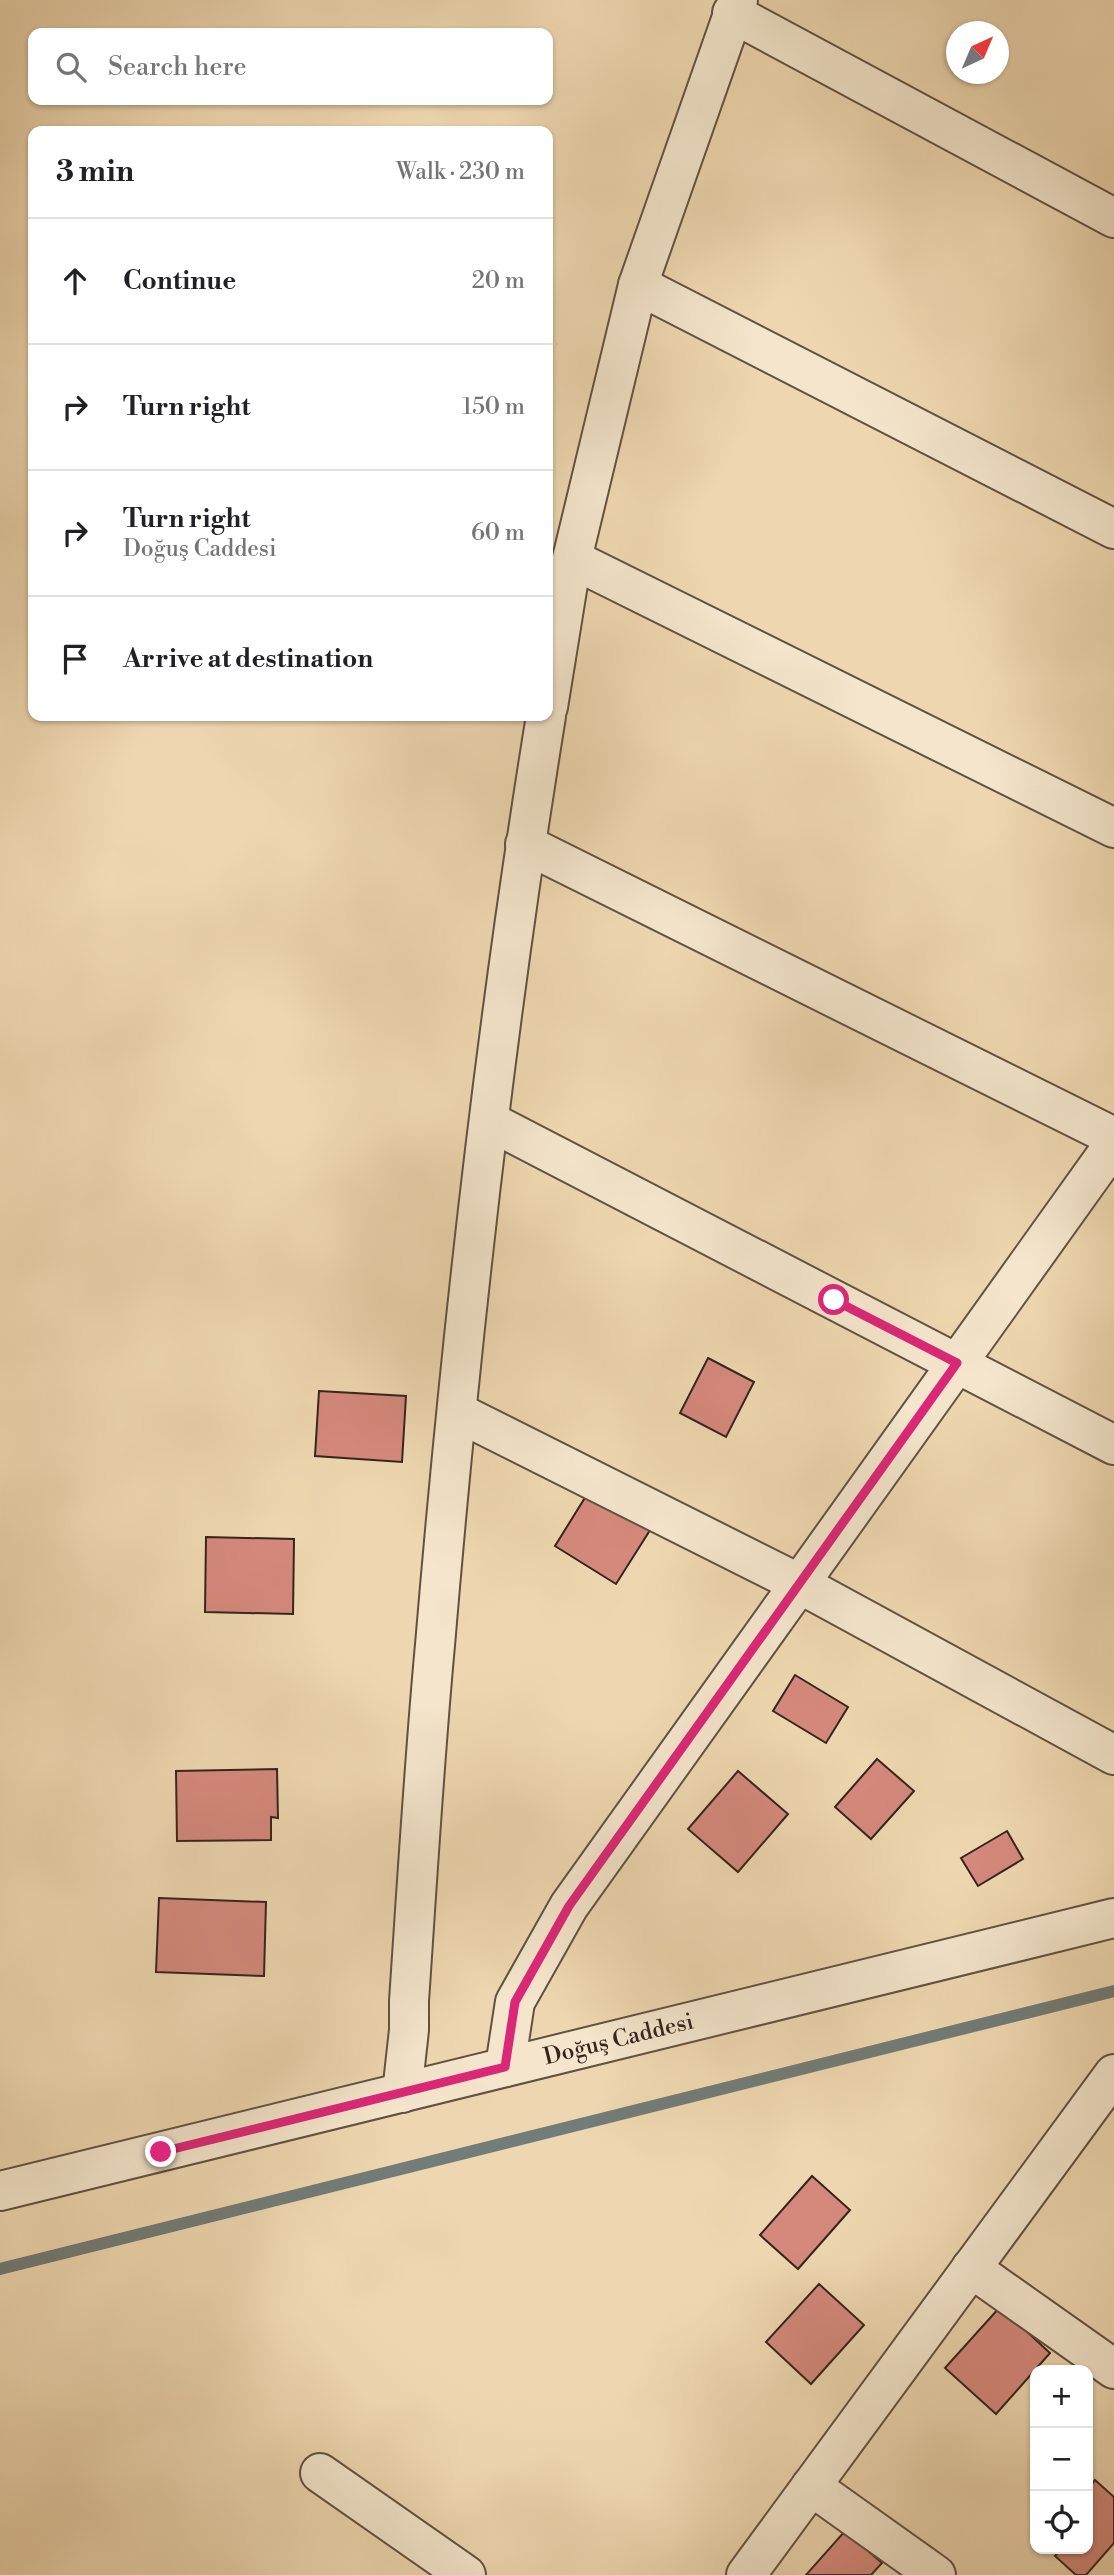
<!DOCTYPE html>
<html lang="en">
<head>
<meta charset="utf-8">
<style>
  body { margin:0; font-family:"Libre Bodoni",serif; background:#f2f2f2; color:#202124 }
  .controls { position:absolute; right:21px; bottom:21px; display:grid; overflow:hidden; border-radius:14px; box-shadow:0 2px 5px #0004 }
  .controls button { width:63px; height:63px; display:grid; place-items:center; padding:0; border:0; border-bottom:2px solid #e0e0e0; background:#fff; color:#202124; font:35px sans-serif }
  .compass { position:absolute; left:946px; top:21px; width:63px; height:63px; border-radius:50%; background:#fff; box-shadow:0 2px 5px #0004; rotate:44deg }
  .stop { position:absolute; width:21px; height:21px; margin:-16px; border:5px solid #db2777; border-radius:50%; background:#fff }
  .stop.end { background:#db2777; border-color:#fff; box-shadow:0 2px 7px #0008 }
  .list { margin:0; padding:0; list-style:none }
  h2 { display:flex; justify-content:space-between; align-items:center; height:91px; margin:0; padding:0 28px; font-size:30px }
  h2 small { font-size:23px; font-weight:400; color:#757577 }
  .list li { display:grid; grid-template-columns:46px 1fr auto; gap:21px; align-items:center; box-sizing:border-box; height:126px; padding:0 28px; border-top:2px solid #e0e0e0 }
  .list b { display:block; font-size:26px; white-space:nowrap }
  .list p { margin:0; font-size:23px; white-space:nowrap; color:#757577 }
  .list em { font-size:23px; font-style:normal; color:#757577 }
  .icon { flex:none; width:38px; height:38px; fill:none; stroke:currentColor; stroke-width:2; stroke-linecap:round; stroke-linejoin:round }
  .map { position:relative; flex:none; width:1114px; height:2575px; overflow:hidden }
  .search { position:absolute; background:#fff; box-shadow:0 2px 5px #0004; left:28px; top:28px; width:525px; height:77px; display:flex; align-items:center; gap:18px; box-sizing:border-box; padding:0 24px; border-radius:14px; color:#757577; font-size:26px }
  .panel { position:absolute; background:#fff; box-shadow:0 2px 5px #0004; left:28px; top:126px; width:525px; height:595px; border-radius:14px }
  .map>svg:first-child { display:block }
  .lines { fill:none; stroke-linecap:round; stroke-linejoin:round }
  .stream { stroke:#727c78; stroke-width:12 }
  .building { fill:#d5897d; stroke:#34241e; stroke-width:2 }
  .minor-casing { stroke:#625142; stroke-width:42 }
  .minor { stroke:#f4e5cc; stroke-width:38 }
  .route { stroke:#db2777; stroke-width:9 }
  .labels { text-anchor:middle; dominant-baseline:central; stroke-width:7; stroke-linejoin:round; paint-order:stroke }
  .street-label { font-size:23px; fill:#34241e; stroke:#f4e5cc }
</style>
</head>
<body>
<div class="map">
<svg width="1114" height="2575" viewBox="0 0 1114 2575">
  <rect width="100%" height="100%" fill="#eed7b0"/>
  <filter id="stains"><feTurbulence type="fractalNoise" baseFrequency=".00286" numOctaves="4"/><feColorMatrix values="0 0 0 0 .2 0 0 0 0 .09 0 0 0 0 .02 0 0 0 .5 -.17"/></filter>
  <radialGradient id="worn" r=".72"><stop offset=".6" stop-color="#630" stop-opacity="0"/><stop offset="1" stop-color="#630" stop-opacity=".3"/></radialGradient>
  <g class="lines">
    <path class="stream" d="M0,2269L1114,1991"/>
  </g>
  <g class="building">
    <path d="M708,1358L754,1382L726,1437L680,1413Z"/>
    <path d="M319,1391L406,1396L402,1462L315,1456Z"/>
    <path d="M591,1488L652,1527L616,1584L555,1546Z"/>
    <path d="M206,1537L294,1539L293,1614L205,1612Z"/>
    <path d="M795,1675L848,1707L826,1743L773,1711Z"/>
    <path d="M877,1759L914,1791L871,1839L835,1807Z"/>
    <path d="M277,1769L278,1818L271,1817V1840L177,1841L176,1771Z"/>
    <path d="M738,1771L788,1814L738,1872L688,1829Z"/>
    <path d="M1007,1831L1023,1859L978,1886L961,1858Z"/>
    <path d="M159,1898L266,1902L264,1976L156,1972Z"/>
    <path d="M812,2176L850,2210L798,2269L760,2235Z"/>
    <path d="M819,2284L864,2325L811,2384L766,2342Z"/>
    <path d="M1000,2307L1050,2353L996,2414L945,2368Z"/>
    <path d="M1095,2480L1114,2497V2543L1086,2575H1076L1055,2556L1061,2549H1088V2488Z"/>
    <path d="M845,2531L882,2563L871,2575H806Z"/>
  </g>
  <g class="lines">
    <g class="minor-casing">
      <g id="minor">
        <path d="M732,13L1114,218"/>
        <path d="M638,285L1114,529"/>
        <path d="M572,559L1114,828"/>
        <path d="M548,707L572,559L638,285L738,0"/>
        <path d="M525,844L1114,1137"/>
        <path d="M489,1121L1114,1445"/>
        <path d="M457,1412L798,1583L1114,1755"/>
        <path d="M505,2067L515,2002L569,1906L1114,1144"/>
        <path d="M402,2093L409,2030V2001C417,1883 424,1764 435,1645C461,1334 496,1023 546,716"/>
        <path id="s1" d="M0,2191L1114,1918"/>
        <path d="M971,2268L1114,2369"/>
        <path d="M320,2473L466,2575"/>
        <path d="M811,2486L936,2575"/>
        <path d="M746,2575L1114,2074"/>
      </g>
    </g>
    <use href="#minor" class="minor"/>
  </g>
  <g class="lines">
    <path class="route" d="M161,2152L505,2067L515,2002L569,1906L957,1363L834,1300"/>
  </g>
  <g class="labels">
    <g class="street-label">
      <text stroke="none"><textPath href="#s1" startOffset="637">Doğuş Caddesi</textPath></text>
    </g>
  </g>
  <rect width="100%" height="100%" filter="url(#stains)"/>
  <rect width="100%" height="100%" fill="url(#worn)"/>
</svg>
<div class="controls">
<button>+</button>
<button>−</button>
<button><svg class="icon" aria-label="locate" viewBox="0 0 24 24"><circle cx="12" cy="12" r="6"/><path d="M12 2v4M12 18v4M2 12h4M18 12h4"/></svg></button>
</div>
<svg class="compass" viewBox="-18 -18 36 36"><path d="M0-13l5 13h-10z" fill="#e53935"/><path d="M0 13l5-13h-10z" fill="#757577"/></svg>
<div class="stop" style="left:834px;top:1300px"></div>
<div class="stop end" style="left:161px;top:2152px"></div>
<div class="search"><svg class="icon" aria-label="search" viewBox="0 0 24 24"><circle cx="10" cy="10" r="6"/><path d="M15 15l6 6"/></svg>Search here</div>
<section class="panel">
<h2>3 min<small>Walk · 230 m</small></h2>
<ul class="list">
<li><svg class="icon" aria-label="ahead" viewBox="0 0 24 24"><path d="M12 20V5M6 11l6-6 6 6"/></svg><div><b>Continue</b></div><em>20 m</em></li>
<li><svg class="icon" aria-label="right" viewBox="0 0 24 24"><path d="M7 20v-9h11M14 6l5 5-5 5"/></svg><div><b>Turn right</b></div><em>150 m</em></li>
<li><svg class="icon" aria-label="right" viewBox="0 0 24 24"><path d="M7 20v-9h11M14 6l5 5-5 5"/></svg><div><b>Turn right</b><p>Doğuş Caddesi</p></div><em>60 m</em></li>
<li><svg class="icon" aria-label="arrive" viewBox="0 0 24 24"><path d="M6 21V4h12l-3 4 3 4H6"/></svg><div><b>Arrive at destination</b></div></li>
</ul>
</section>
</div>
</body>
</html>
